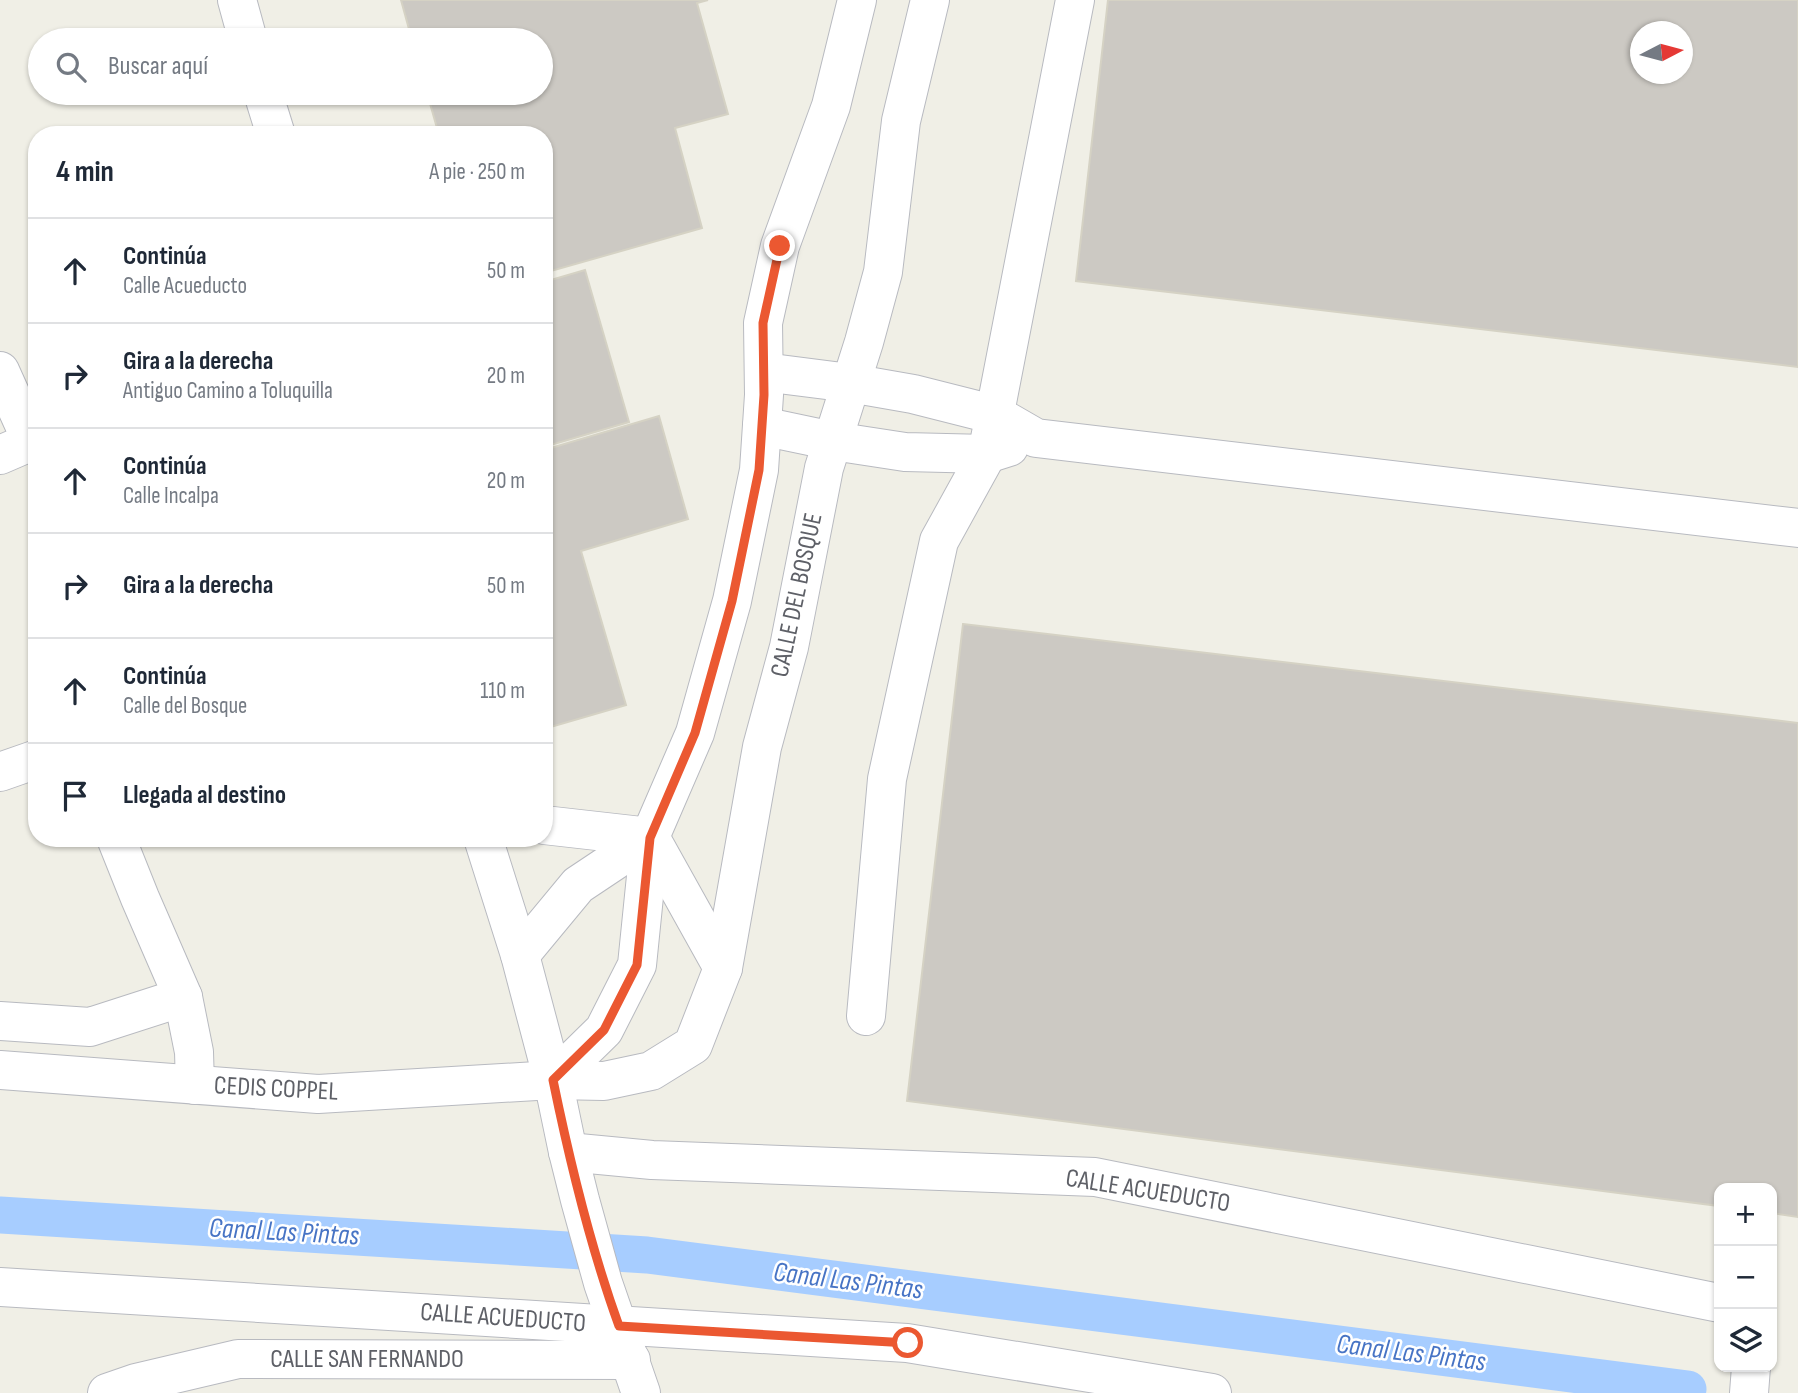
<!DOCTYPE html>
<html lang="es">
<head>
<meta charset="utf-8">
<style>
  body { margin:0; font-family:"Sofia Sans Condensed",sans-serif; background:#f6f6f7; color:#1f2937 }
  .controls { position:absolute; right:21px; bottom:21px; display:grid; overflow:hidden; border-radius:14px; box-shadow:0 2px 5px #0004 }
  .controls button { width:63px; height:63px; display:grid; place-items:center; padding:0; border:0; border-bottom:2px solid #e0e1e3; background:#fff; color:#1f2937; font:35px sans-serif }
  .compass { position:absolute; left:1630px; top:21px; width:63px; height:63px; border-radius:50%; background:#fff; box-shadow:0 2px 5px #0004; rotate:84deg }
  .stop { position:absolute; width:21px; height:21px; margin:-16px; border:5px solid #eb5831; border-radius:50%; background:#fff }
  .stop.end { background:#eb5831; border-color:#fff; box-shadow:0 2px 7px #0008 }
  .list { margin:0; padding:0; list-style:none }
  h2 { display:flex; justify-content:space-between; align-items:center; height:91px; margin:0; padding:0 28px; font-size:30px }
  h2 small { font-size:23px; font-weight:400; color:#747a83 }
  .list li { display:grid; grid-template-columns:46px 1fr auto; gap:21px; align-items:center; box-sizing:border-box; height:105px; padding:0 28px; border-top:2px solid #e0e1e3 }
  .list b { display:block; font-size:26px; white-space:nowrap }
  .list p { margin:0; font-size:23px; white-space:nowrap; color:#747a83 }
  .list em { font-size:23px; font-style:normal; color:#747a83 }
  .icon { flex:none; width:38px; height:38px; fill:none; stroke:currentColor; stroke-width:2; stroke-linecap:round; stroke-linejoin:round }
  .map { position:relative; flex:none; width:1798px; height:1393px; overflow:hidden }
  .search { position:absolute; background:#fff; box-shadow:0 2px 5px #0004; left:28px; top:28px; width:525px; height:77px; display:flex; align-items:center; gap:18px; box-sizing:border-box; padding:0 24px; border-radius:38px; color:#747a83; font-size:26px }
  .panel { position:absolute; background:#fff; box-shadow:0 2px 5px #0004; left:28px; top:126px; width:525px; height:721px; border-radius:28px }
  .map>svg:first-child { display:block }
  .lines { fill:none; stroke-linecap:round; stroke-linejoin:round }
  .canal { stroke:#a7cdff; stroke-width:37 }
  .building { fill:#ccc9c3; stroke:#d5d2c4; stroke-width:2; fill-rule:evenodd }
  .minor-casing { stroke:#b8bac0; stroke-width:40 }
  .minor { stroke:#fff; stroke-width:38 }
  .route { stroke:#eb5831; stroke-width:9 }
  .labels { text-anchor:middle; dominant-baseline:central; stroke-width:5; stroke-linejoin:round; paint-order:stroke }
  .street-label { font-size:26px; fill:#5e6067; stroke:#fff }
  .water-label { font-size:28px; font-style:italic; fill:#4774c5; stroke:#fff }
</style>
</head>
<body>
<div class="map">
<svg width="1798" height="1393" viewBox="0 0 1798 1393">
  <rect width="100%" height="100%" fill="#f0efe6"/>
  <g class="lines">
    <path class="canal" d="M0,1215L647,1255L1688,1389L1686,1393"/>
  </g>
  <g class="building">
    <path d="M401,0H708L697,3L728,114L675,128L702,228L544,273V135H439L427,93H541V40H412Z"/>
    <path d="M1108,0H1798V367L1076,281ZM1640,32H1682V74H1640Z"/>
    <path d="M585,270L629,422L544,447V282Z"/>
    <path d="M659,416L688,519L581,551L626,705L544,729V450Z"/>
    <path d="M963,624L1798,723V1217L1772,1213V1188H1719V1206L907,1101Z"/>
  </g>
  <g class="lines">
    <g class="minor-casing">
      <g id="minor">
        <path d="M237,0L248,40"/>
        <path d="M263,93L276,135"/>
        <path d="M0,371L32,442"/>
        <path d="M764,372L850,383L913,394L996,415L1036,438L1798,528"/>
        <path d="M762,426L833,441L905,452L987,454L1009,447"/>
        <path d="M0,455L37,439"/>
        <path d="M0,772L37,759"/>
        <path d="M544,825L650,837"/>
        <path d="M650,837L723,968"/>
        <path d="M116,838L140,898L183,997L194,1052L195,1085"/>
        <path d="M483,838L520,955L553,1080L568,1152L580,1200L603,1283L641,1393"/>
        <path d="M520,955L578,885L650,837L695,733L732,601L759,470L764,395L763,323L780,246L831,106L857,0"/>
        <path d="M866,1016L887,779L939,541L987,454L1075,0"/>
        <path d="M0,1021L90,1027L183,997"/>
        <path d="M0,1070L318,1094L553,1080L604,1081L651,1071L693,1045L723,968L762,747L789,647L824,468L864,342L883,272L901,121L930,0"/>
        <path d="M553,1080L604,1030L637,965L650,837"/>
        <path d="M568,1152L652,1160L1095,1177L1719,1303"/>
        <path d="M0,1287L907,1343L1212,1393"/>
        <path d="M107,1393L136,1383L238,1359L631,1360"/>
        <path d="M1749,1393L1751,1367"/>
      </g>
    </g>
    <use href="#minor" class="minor"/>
  </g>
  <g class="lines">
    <path class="route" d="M780,246L763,323L764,395L759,470L732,601L695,733L650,838L637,965L604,1030L553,1080C570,1163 590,1246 619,1326L908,1343"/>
  </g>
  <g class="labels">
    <g class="street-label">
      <text transform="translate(797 595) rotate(-78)">CALLE DEL BOSQUE</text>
      <text transform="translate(276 1089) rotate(3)">CEDIS COPPEL</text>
      <text transform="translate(1148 1191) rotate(9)">CALLE ACUEDUCTO</text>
      <text transform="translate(503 1318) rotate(4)">CALLE ACUEDUCTO</text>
      <text x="367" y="1359">CALLE SAN FERNANDO</text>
    </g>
    <g class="water-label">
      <text transform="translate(284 1232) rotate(3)">Canal Las Pintas</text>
      <text transform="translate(848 1281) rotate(7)">Canal Las Pintas</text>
      <text transform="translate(1411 1353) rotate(7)">Canal Las Pintas</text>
    </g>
  </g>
</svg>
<div class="controls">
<button>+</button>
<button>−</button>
<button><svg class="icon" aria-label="layers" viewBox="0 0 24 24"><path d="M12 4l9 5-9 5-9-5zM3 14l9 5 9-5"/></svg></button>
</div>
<svg class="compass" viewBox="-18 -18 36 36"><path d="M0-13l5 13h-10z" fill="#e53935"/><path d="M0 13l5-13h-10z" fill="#747a83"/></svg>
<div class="stop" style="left:908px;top:1343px"></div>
<div class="stop end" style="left:780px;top:246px"></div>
<div class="search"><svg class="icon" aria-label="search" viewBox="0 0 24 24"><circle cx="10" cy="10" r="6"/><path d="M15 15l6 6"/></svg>Buscar aquí</div>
<section class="panel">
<h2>4 min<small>A pie · 250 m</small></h2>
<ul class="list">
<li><svg class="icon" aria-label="ahead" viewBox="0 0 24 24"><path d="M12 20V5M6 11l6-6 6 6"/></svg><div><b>Continúa</b><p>Calle Acueducto</p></div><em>50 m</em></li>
<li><svg class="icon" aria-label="right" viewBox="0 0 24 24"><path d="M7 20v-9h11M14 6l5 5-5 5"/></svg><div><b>Gira a la derecha</b><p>Antiguo Camino a Toluquilla</p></div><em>20 m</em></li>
<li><svg class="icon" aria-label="ahead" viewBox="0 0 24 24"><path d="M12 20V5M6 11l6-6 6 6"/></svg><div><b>Continúa</b><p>Calle Incalpa</p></div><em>20 m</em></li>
<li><svg class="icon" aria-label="right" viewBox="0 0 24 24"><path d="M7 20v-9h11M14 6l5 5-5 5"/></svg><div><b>Gira a la derecha</b></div><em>50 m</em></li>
<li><svg class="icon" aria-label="ahead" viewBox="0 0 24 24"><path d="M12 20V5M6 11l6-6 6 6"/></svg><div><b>Continúa</b><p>Calle del Bosque</p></div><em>110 m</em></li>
<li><svg class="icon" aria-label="arrive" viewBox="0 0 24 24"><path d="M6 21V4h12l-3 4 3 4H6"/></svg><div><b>Llegada al destino</b></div></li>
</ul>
</section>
</div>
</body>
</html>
